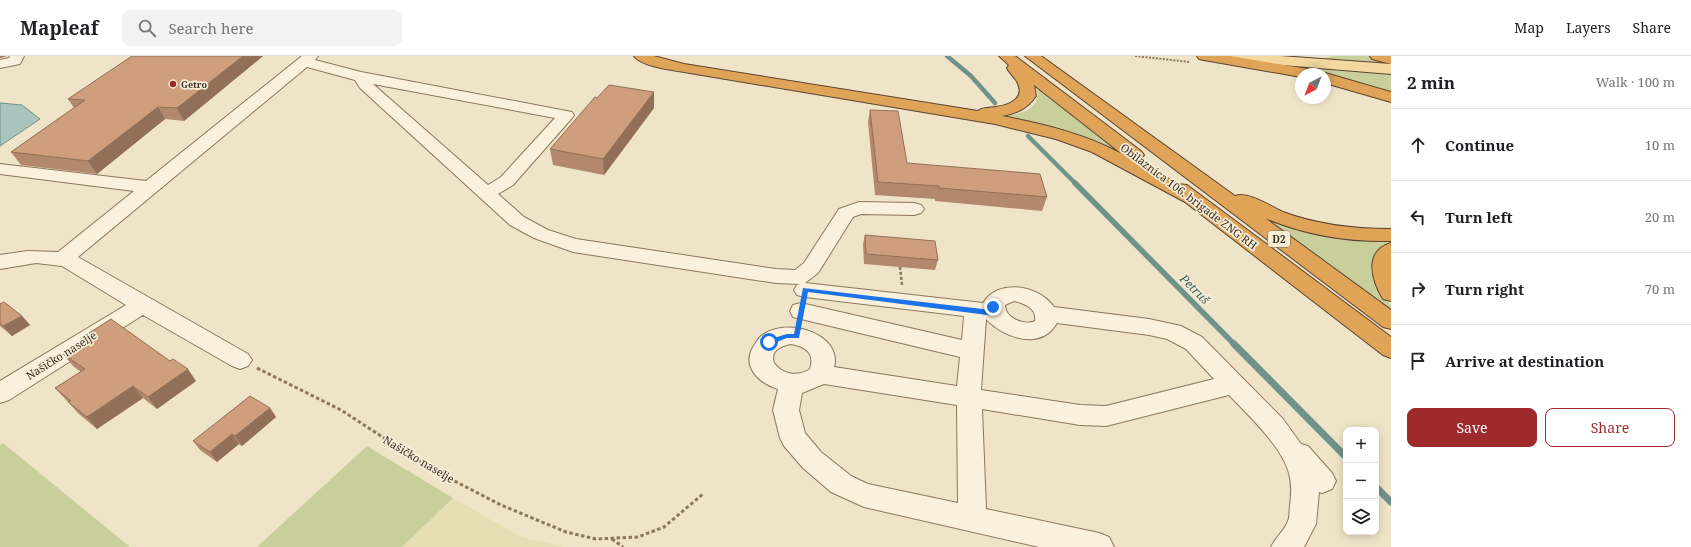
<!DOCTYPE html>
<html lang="en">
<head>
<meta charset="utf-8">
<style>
  body { margin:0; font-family:"Noto Serif",serif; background:#f2f2f2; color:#202124 }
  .controls { position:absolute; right:12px; bottom:12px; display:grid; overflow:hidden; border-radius:8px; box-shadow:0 2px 10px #0003 }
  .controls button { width:36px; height:36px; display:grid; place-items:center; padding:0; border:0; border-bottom:1px solid #e0e0e0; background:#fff; color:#202124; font:20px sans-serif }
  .compass { position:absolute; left:1295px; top:12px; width:36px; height:36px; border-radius:50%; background:#fff; box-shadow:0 2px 10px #0003; rotate:222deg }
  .stop { position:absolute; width:12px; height:12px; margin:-9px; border:3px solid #1a73e8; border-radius:50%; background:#fff }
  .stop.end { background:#1a73e8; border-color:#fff; box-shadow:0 1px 4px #0008 }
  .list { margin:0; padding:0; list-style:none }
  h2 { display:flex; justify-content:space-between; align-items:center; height:52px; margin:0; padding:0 16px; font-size:17px }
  h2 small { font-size:13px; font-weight:400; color:#757577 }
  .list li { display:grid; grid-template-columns:26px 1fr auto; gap:12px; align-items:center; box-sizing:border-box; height:72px; padding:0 16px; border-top:1px solid #e0e0e0 }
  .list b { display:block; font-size:15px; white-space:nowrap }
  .list em { font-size:13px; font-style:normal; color:#757577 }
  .actions { display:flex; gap:8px; padding:12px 16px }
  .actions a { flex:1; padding:9px 0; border:1px solid #9e2a2b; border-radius:8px; text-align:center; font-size:14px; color:#9e2a2b }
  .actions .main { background:#9e2a2b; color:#fff }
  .icon { flex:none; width:22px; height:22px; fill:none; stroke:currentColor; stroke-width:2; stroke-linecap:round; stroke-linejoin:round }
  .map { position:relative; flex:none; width:1391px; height:491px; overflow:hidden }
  header { display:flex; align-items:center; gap:24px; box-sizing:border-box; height:56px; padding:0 20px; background:#fff; border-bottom:1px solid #e0e0e0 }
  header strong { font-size:19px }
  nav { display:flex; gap:22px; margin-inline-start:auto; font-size:14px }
  .search { width:280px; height:36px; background:#f2f2f2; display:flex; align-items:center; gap:10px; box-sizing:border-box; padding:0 14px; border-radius:8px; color:#757577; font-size:15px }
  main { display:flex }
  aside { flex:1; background:#fff }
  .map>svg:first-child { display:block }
  .farmland { fill:#e6deb5 }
  .green { fill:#c9cf9b }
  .water { fill:#a9c4bc; stroke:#6f938a }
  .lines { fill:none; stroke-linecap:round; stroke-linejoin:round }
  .stream-far2 { stroke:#6f938a; stroke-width:4.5 }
  .stream-far1 { stroke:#6f938a; stroke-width:5.5 }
  .stream { stroke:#6f938a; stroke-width:7 }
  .minor-casing { stroke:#8d765c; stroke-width:2 }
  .major-casing { stroke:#5b4430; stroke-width:2 }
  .highway-casing { stroke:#5b4430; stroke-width:2 }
  .path-far2 { stroke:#8d765c; stroke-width:2; stroke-dasharray:2 1.5; stroke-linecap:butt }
  .path-far1 { stroke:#8d765c; stroke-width:2.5; stroke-dasharray:3 2; stroke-linecap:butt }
  .path { stroke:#8d765c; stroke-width:3; stroke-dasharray:3.5 2.5; stroke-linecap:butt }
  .minor { fill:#faf1dc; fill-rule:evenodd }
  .major { fill:#f3d9a0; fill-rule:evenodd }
  .highway { fill:#e0a458; fill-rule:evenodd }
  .wall { fill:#b2896c }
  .shaded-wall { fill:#916f58 }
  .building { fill:#cf9f7d; stroke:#916f58 }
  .route { fill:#1a73e8 }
  .poi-dot { fill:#9e2a2b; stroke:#f7eed8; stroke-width:1.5 }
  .labels { text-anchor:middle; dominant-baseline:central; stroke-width:3.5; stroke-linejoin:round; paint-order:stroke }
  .far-poi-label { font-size:9px; font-weight:bold; fill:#3d2e20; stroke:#f7eed8; text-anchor:start }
  .shield { fill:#f7eed8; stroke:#756857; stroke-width:1 }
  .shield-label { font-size:10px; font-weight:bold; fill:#3d2e20 }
  .street-label { font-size:11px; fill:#3d2e20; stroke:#f7eed8 }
  .water-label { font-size:12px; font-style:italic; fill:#2f5d5a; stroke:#f7eed8 }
</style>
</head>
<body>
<header>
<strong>Mapleaf</strong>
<div class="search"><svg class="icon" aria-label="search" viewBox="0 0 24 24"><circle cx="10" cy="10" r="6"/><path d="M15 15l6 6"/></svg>Search here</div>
<nav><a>Map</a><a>Layers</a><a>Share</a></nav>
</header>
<main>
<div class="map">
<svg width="1391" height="491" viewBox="0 0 1391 491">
  <rect width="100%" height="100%" fill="#f0e4c8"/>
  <path class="farmland" d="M453,442L521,481L565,491H402Z"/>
  <g class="green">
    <path d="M1333,0H1369L1391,6V9L1318,4Z"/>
    <path d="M1283,7L1391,16V38L1325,18L1285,10Z"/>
    <path d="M1037,31L1134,104L1003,61C1020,57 1042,55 1037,31Z"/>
    <path d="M1253,154C1300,171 1338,188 1389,185L1391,188L1379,231L1391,249V257Z"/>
    <path d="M3,387L130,491H0V389Z"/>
    <path d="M367,390L453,442L402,491H257Z"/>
  </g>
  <path class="water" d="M0,47L22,49L40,63L0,90Z"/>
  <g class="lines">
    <g class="stream-far2">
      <path d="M947,0L971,20L995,47"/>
      <path d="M1028,80L1076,128"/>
    </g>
    <path class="stream-far1" d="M1075,127L1235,289"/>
    <g class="stream">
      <path d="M1234,288L1346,401"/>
      <path d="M1376,431L1391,446"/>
    </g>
    <g class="minor-casing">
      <g id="minor">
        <path d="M10,0H24L20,8L0,12V4L9,2Z"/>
        <path d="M302,0H318L315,4L361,16L572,56L574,59L572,62L513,129L498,138L524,161L548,174L576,183L776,213L795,214L804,207L839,153L859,146L914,147L921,149L924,153L921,157L914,159L861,158L853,161L818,217L805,227L983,247C998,222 1039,229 1054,251L1149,263L1181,270L1202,281L1283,363L1301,388L1308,390L1332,417L1336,425L1332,433L1322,437L1319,436L1316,468L1304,491H1271C1276,481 1284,475 1288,465C1290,461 1289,455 1290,450C1291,441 1292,431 1290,422C1286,394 1248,359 1229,339L1106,370L1080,369L982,353L986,453L1099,477L1109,481L1114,491H1039L864,451L831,436L803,412L784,390L780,382L773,354L778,333C758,327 740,309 755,288C757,285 759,282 761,280C779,266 811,270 827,286C833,292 837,302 834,311L957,330L960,301L801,263L793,261L790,255L793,249L801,247L962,284L964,260L805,241L797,239L794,234L797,229L800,228L776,227L573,196L534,182L510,169L360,32L355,24L307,11L78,201L248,298L252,304L248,310L240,313L232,310L143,259L9,344L0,347V325L126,249L62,210L36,207L0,213V199L27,195L58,196L134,135L0,118V108L146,125ZM373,28L555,62L501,121L488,129ZM1014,245C1025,248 1037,252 1035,265C1024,270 1005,262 1005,249ZM986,263C1004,282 1041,295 1057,267L1149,279L1167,283L1186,293L1214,323L1106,350L1080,349L981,334ZM791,288C806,291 815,297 810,313C798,321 783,319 774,307C770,295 780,290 791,288ZM824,328L957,349L958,447L868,428L851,420L821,396L805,377L799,354L802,337Z"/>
      </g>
    </g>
    <g class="major-casing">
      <path id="major" d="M1215,0H1280L1391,8V18L1222,4L1217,3Z"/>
    </g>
    <g class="highway-casing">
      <g id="highway">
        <path d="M634,0H654L684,8L978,55C983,51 990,52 996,51C1011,49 1027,41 1016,24C1013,20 1009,16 1007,12L1009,9L999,0H1015L1141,95L1144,99L1141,103L1135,104L1178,128L1187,129L1391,281V302L1383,299L1185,146L1092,96L1056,83L995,68L684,16C672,14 640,10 634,0ZM1034,29L1122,98C1085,78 1043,68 1002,60C1017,57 1027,53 1036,40Z"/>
        <path d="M1025,0H1041L1235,140C1248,135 1270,150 1283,156C1318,169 1354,173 1391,173V185C1348,186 1305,179 1265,162L1391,254V273L1383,271Z"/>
        <path d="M1197,0H1230L1308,13L1313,15L1316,18H1301V21L1204,4L1199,3Z"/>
        <path d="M1370,0H1391V8L1372,3Z"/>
        <path d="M1325,17L1391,36V46L1325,27V18H1323Z"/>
        <path d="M1391,187V245L1383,243C1372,225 1363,195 1391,187Z"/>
      </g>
    </g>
    <path class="path-far2" d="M1135,0L1190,6"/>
    <path class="path-far1" d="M900,211L902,229"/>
    <g class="path">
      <path d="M257,312L341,354L435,415L501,449L566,476L596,483L638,481L664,471L703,438"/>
      <path d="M612,483L623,491"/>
    </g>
    <use href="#minor" class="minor"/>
    <use href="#major" class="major"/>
    <use href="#highway" class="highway"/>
  </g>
  <g class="wall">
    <path d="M132,0H263L184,65L165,63L97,118L21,109L11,96L74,52L68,43Z"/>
    <path d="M654,36V52L604,119L553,109L550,93L597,42Z"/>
    <path d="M870,54L907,107L1047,141L1042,155L935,145V143L875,139L868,66Z"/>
    <path d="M865,179L938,204L935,214L864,208L863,188Z"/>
    <path d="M0,248L22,260L30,269L12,280L0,270Z"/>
    <path d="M89,277L196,325L157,353L143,342L97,373L79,358L68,346L55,332L81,316L73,310L63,298L91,281Z"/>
    <path d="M270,352L276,361L242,390L239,388L217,406L200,394L193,385Z"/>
  </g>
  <g class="shaded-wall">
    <path d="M0,0H7L0,2Z"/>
    <path d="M243,0H263L184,65L177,52Z"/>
    <path d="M654,36V52L604,119L603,103Z"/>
    <path d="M158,51L165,63L97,118L88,105Z"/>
    <path d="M22,260L30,269L12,280L3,270Z"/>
    <path d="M188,313L196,325L157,353L148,341Z"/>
    <path d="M133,330L143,342L97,373L87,361Z"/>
    <path d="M270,352L276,361L242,390L235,380Z"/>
    <path d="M232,378L239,388L217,406L210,396Z"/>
  </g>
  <g class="building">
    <path d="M132,0H243L177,52L158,51L88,105L11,96L85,44L68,43Z"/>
    <path d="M609,29L654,36L603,103L550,93L595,41L597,42Z"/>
    <path d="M870,54L898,55L907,107L1040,118L1047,141L939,132V130L878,126Z"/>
    <path d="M865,179L935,185L938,204L866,198Z"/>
    <path d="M4,246L22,260L3,270L0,267V248Z"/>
    <path d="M111,263L170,305L173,303L188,313L148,341L133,330L87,361L68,346L71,345L55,332L85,313L63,298L93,280L89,277Z"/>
    <path d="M250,340L270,352L235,380L232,378L210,396L193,385Z"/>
  </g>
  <path class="route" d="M803,232L991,254L990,251L993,249L996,251L998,257L995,260L808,236L799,282H787L769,289L767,288V284L787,278H794Z"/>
  <circle class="poi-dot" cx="173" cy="28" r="4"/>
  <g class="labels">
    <g class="far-poi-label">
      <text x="181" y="28">Getro</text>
    </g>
    <rect class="shield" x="1268" y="175" width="22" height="16" rx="3"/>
    <g class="shield-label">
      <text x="1279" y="183">D2</text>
    </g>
    <g class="street-label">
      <text transform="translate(1189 140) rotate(37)">Obilaznica 106. brigade ZNG RH</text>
      <text transform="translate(61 299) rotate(-32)">Našičko naselje</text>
      <text transform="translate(419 403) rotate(31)">Našičko naselje</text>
    </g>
    <g class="water-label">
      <text transform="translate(1195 233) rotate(45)">Petruš</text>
    </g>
  </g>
</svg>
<div class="controls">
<button>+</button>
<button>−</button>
<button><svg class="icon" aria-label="layers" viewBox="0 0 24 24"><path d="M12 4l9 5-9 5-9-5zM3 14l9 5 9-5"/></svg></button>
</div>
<svg class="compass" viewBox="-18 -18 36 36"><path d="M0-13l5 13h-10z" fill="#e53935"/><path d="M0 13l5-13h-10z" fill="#757577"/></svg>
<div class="stop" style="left:769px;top:286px"></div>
<div class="stop end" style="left:993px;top:251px"></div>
</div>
<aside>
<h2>2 min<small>Walk · 100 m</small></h2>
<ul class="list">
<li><svg class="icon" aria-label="ahead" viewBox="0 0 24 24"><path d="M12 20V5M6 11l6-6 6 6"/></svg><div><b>Continue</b></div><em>10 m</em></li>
<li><svg class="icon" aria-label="left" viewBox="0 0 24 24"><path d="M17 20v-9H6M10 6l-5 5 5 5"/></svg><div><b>Turn left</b></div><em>20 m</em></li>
<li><svg class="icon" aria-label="right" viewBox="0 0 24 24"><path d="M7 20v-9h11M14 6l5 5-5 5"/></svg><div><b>Turn right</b></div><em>70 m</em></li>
<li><svg class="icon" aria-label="arrive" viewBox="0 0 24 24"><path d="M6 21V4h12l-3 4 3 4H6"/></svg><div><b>Arrive at destination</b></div></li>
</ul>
<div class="actions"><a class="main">Save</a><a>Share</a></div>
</aside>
</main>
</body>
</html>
